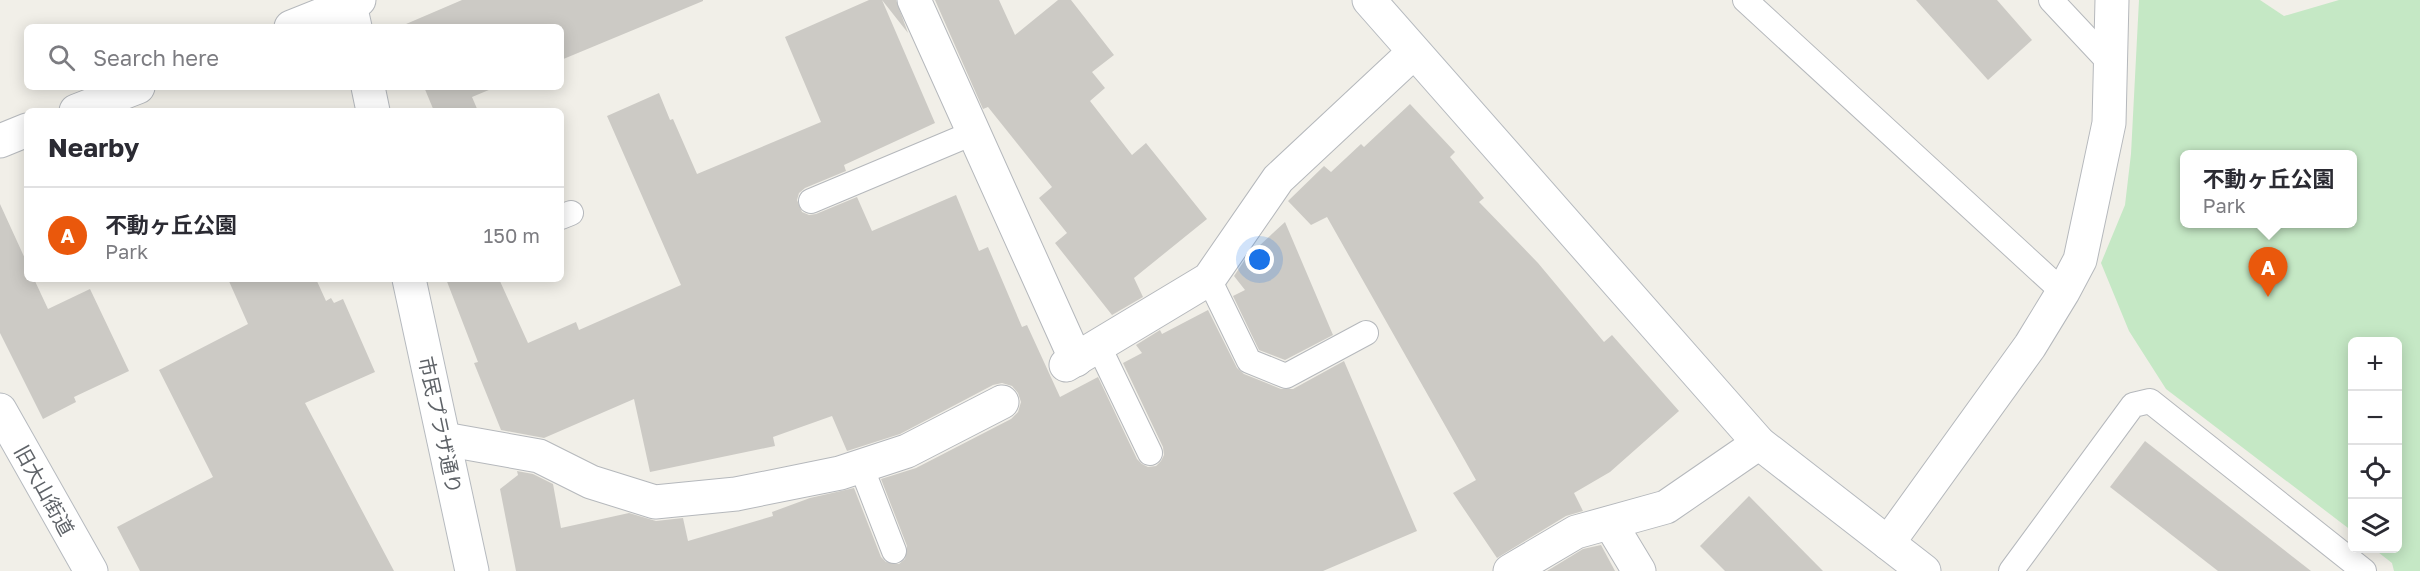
<!DOCTYPE html>
<html lang="en">
<head>
<meta charset="utf-8">
<style>
  body { margin:0; font-family:"Golos Text","Noto Sans JP",sans-serif; background:#f7f7f7; color:#2b2b33 }
  .controls { position:absolute; right:18px; bottom:18px; display:grid; overflow:hidden; border-radius:9px; box-shadow:0 3px 15px #0003 }
  .controls button { width:54px; height:54px; display:grid; place-items:center; padding:0; border:0; border-bottom:2px solid #e1e1e2; background:#fff; color:#2b2b33; font:30px sans-serif }
  .you { position:absolute; left:1260px; top:260px; width:21px; height:21px; margin:-15px; border:4px solid #fff; border-radius:50%; background:#1a73e8; box-shadow:0 0 0 9px #1a73e833 }
  .badge { display:grid; place-items:center; width:39px; height:39px; border-radius:50%; background:#ea580c; color:#fff; font-size:20px; font-weight:700 }
  .pin { position:absolute; translate:-50% -50px; filter:drop-shadow(0 2px 3px #0008) }
  .pin::after { content:''; position:absolute; top:32px; width:21px; height:18px; background:inherit; clip-path:polygon(0 0,100% 0,50% 100%) }
  .popup { position:absolute; left:2180px; top:150px; width:177px; height:78px; box-sizing:border-box; display:grid; place-content:center; border-radius:9px; background:#fff; filter:drop-shadow(0 2px 4px #0005); font-size:20px; white-space:nowrap; color:#7c7c81 }
  .popup b { font-size:22px; color:#2b2b33 }
  .popup::after { content:''; position:absolute; left:50%; top:100%; margin-left:-12px; border:12px solid transparent; border-top-color:#fff }
  .list { margin:0; padding:0; list-style:none }
  h2 { display:flex; justify-content:space-between; align-items:center; height:78px; margin:0; padding:0 24px; font-size:26px }
  h2 small { font-size:20px; font-weight:400; color:#7c7c81 }
  .list li { display:grid; grid-template-columns:39px 1fr auto; gap:18px; align-items:center; box-sizing:border-box; height:96px; padding:0 24px; border-top:2px solid #e1e1e2 }
  .list b { display:block; font-size:22px; white-space:nowrap }
  .list p { margin:0; font-size:20px; white-space:nowrap; color:#7c7c81 }
  .list em { font-size:20px; font-style:normal; color:#7c7c81 }
  .icon { flex:none; width:33px; height:33px; fill:none; stroke:currentColor; stroke-width:2; stroke-linecap:round; stroke-linejoin:round }
  .map { position:relative; flex:none; width:2420px; height:571px; overflow:hidden }
  .search { position:absolute; background:#fff; box-shadow:0 3px 15px #0003; left:24px; top:24px; width:540px; height:66px; display:flex; align-items:center; gap:15px; box-sizing:border-box; padding:0 21px; border-radius:9px; color:#7c7c81; font-size:22px }
  .panel { position:absolute; background:#fff; box-shadow:0 3px 15px #0003; left:24px; top:108px; width:540px; height:174px; border-radius:9px }
  .map>svg:first-child { display:block }
  .green { fill:#c5e8c5; fill-rule:evenodd }
  .building { fill:#cccac5 }
  .lines { fill:none; stroke-linecap:round; stroke-linejoin:round }
  .lane-casing { stroke:#b5b8bc; stroke-width:26 }
  .street-casing { stroke:#b5b8bc; stroke-width:35 }
  .secondary-casing { stroke:#b6babf; stroke-width:35 }
  .lane { stroke:#fff; stroke-width:24 }
  .street { stroke:#fff; stroke-width:33 }
  .secondary { stroke:#fff; stroke-width:33 }
  .labels { text-anchor:middle; dominant-baseline:central; stroke-width:6; stroke-linejoin:round; paint-order:stroke }
  .street-label { font-size:20px; fill:#5f6368; stroke:#fff }
</style>
</head>
<body>
<div class="map">
<svg width="2420" height="571" viewBox="0 0 2420 571">
  <rect width="100%" height="100%" fill="#f1efe8"/>
  <path class="green" d="M2139,0H2260L2284,16L2339,0H2420V571H2394L2392,563L2374,549L2398,548V342H2352V531L2166,389L2129,331L2101,263L2125,205L2131,154ZM2184,154H2352V224H2184Z"/>
  <g class="building">
    <path d="M462,0H703V1L561,60V27H399Z"/>
    <path d="M869,0H896L908,33L882,0L935,123L844,165L846,171L805,188L799,193L797,200L802,212L809,215L816,214L857,197L872,231L956,195L979,251L988,247L1022,327L1027,325L1060,397L1098,377L1137,459L1142,464L1148,467L1156,466L1161,461L1164,455L1163,447L1123,363L1142,353L1136,345L1160,330L1162,334L1208,310L1237,368L1244,374L1281,389H1293L1344,361L1417,531L1323,571H516L500,489L518,475L517,471L533,474L553,484L561,528L629,513L656,521L683,518L688,541L773,516L772,512L810,498L854,488L881,557L886,562L899,564L905,559L907,546L881,479L916,468L1011,419L1018,412L1021,402L1018,393L1012,386L1002,383L993,385L900,434L847,451L832,416L773,437L775,446L650,472L634,399L544,438L501,430L474,363L478,362L446,279H499L528,343L576,322L579,330L681,285L607,116L659,93L670,120L673,119L697,174L821,122L785,37Z"/>
    <path d="M935,0H999L1015,35L1058,0H1071L1114,55L1092,72L1105,88L1090,101L1132,155L1146,143L1207,219L1134,278L1143,297L1112,315L1055,243L1067,233L1039,198L1052,187L988,107L983,109Z"/>
    <path d="M1916,0H1997L2032,40L1988,80Z"/>
    <path d="M424,87H496L472,97L478,111H434Z"/>
    <path d="M1410,104L1455,152L1450,157L1484,198L1479,202L1538,263L1604,342L1612,335L1679,411L1610,472L1574,493L1583,511L1566,516L1497,558L1453,493L1476,480L1327,217L1311,225L1288,201L1324,166L1331,172L1361,144L1364,147Z"/>
    <path d="M0,204L27,263V279H34L48,309L90,289L129,371L74,397L76,402L43,419L0,333Z"/>
    <path d="M1285,222L1333,335L1285,360L1259,350L1233,296L1245,290L1234,276L1246,258Z"/>
    <path d="M228,279H316L326,301L331,298L334,303L343,299L375,372L305,403L394,571H140L117,527L213,477L159,370L248,324Z"/>
    <path d="M2145,441L2311,571H2218L2110,487Z"/>
    <path d="M1749,496L1823,571H1725L1700,546Z"/>
    <path d="M1601,545L1615,571H1547L1583,549Z"/>
  </g>
  <g class="lines">
    <g class="lane-casing">
      <g id="lane">
        <path d="M1745,0L2063,292"/>
        <path d="M2051,0L2110,63"/>
        <path d="M811,201L973,133"/>
        <path d="M561,217L571,213"/>
        <path d="M1209,279L1249,361L1286,376L1366,333"/>
        <path d="M1099,347L1150,453"/>
        <path d="M861,466L894,551"/>
        <path d="M2011,571L2133,405L2150,401L2364,571"/>
      </g>
    </g>
    <g class="street-casing">
      <g id="street">
        <path d="M914,0L1076,360"/>
        <path d="M291,27L359,0"/>
        <path d="M76,111L138,87"/>
        <path d="M0,141L27,130"/>
        <path d="M1066,365L1209,279L1278,179L1414,52"/>
        <path d="M444,439L539,456L591,482L655,502L736,494L840,473L907,451L1002,402"/>
        <path d="M1610,523L1639,571"/>
        <path d="M1888,543L2030,346L2063,292L2080,260L2109,123L2112,0"/>
        <path d="M1510,571L1576,532L1666,507L1759,443"/>
      </g>
    </g>
    <g class="secondary-casing">
      <g id="secondary">
        <path d="M349,0L355,27"/>
        <path d="M1369,0L1759,443L1924,571"/>
        <path d="M368,87L373,111"/>
        <path d="M409,279L472,571"/>
        <path d="M0,410L91,571"/>
      </g>
    </g>
    <use href="#lane" class="lane"/>
    <use href="#street" class="street"/>
    <use href="#secondary" class="secondary"/>
  </g>
  <g class="labels">
    <g class="street-label">
      <text transform="translate(441 425) rotate(78)">市民プラザ通り</text>
      <text transform="translate(45 490) rotate(61)">旧大山街道</text>
    </g>
  </g>
</svg>
<div class="controls">
<button>+</button>
<button>−</button>
<button><svg class="icon" aria-label="locate" viewBox="0 0 24 24"><circle cx="12" cy="12" r="6"/><path d="M12 2v4M12 18v4M2 12h4M18 12h4"/></svg></button>
<button><svg class="icon" aria-label="layers" viewBox="0 0 24 24"><path d="M12 4l9 5-9 5-9-5zM3 14l9 5 9-5"/></svg></button>
</div>
<div class="you"></div>
<div class="pin badge" style="left:2268px;top:297px">A</div>
<div class="popup"><b>不動ヶ丘公園</b>Park</div>
<div class="search"><svg class="icon" aria-label="search" viewBox="0 0 24 24"><circle cx="10" cy="10" r="6"/><path d="M15 15l6 6"/></svg>Search here</div>
<section class="panel">
<h2>Nearby<small></small></h2>
<ul class="list">
<li><span class="badge">A</span><div><b>不動ヶ丘公園</b><p>Park</p></div><em>150 m</em></li>
</ul>
</section>
</div>
</body>
</html>
